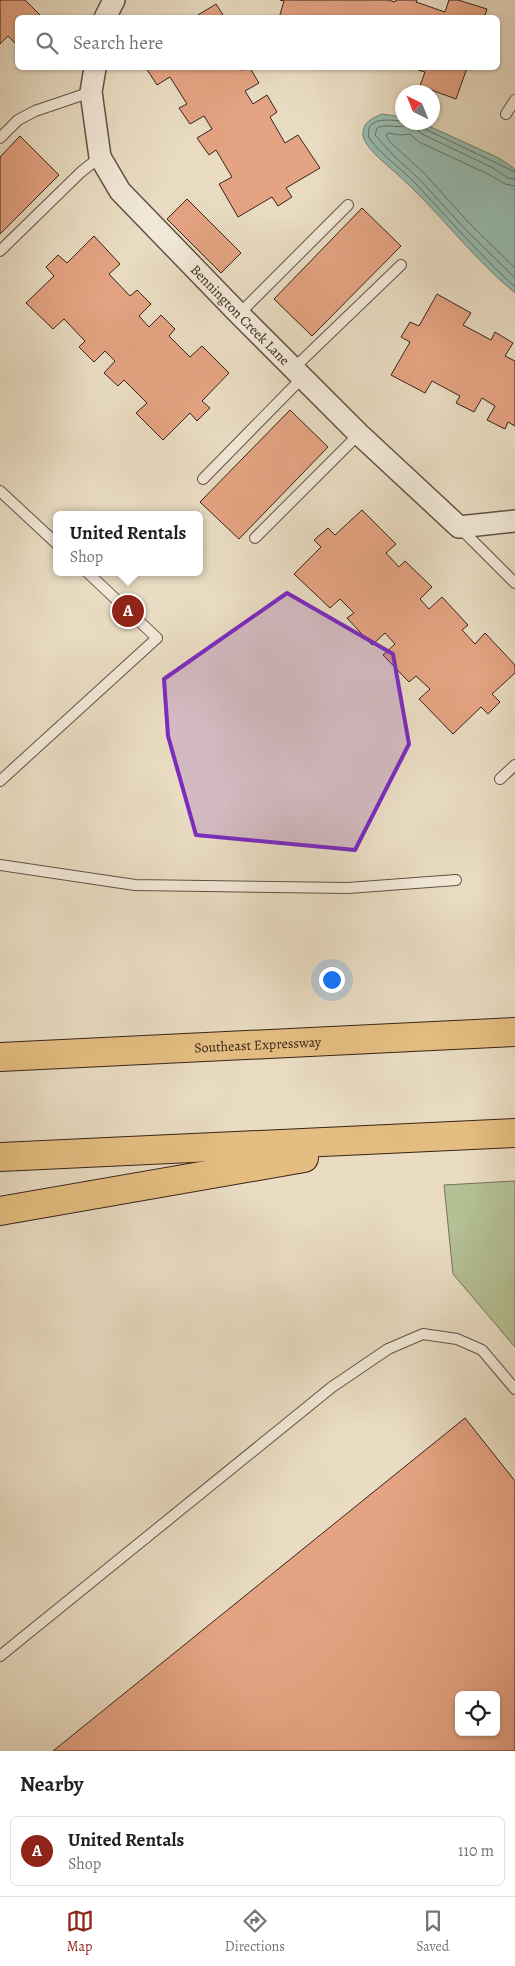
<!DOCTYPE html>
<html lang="en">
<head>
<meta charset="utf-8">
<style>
  body { margin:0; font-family:Alegreya,serif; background:#f2f2f2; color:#202124 }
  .controls { position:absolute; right:15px; bottom:15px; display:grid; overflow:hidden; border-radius:8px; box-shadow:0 1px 4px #0004 }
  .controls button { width:45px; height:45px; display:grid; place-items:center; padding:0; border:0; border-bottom:1px solid #e0e0e0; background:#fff; color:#202124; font:25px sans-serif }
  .compass { position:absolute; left:395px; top:85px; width:45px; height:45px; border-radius:50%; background:#fff; box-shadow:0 1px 4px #0004; rotate:317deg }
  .you { position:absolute; left:331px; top:979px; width:18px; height:18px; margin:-12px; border:4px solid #fff; border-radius:50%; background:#1a73e8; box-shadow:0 0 0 8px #1a73e833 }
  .badge { display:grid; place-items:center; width:32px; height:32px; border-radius:50%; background:#8f2418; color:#fff; font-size:16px; font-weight:700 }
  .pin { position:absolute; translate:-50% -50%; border:2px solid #fff; box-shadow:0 1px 5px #0006 }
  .popup { position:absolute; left:53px; top:511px; width:150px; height:65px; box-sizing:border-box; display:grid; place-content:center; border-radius:8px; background:#fff; filter:drop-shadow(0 1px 4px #0005); font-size:16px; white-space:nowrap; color:#757577 }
  .popup b { font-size:19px; color:#202124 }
  .popup::after { content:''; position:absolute; left:50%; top:100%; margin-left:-10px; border:10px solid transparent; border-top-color:#fff }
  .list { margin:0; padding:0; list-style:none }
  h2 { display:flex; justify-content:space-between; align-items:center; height:65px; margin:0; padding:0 20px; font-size:21px }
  h2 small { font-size:16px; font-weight:400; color:#757577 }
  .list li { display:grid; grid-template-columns:32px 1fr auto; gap:15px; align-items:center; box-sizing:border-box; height:70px; margin:0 10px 10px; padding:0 10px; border:1px solid #e0e0e0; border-radius:8px }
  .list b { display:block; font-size:19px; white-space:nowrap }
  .list p { margin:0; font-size:16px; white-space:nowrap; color:#757577 }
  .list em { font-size:16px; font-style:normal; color:#757577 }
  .icon { flex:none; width:28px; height:28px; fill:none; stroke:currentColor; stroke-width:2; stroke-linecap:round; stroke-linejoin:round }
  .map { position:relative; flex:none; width:515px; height:1751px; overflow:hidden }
  .search { position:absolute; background:#fff; box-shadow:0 1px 4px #0004; left:15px; right:15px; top:15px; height:55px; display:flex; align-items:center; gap:12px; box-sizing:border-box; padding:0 18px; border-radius:8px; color:#757577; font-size:19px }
  .sheet { height:145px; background:#fff }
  nav { display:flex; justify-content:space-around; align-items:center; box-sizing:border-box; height:70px; border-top:1px solid #e0e0e0; background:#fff; font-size:14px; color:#757577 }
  nav a { display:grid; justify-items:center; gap:2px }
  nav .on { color:#8f2418 }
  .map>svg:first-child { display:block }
  .green { fill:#b4c195; stroke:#767258 }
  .water { fill:#97bcb1; stroke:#717f75 }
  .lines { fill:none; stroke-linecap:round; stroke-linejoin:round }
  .shore { stroke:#687066; stroke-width:1 }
  .building { fill:#e4a382; stroke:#38231a; fill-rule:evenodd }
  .service-casing { stroke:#645144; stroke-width:12 }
  .minor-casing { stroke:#645144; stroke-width:24 }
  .motorway-casing { stroke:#38231a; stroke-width:30 }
  .service { stroke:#f1e8d7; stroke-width:10 }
  .minor { stroke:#f1e8d7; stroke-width:21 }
  .motorway { stroke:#e4be81; stroke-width:28 }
  .marked { fill:#7b2cbf; fill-opacity:0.2; stroke:#7b2cbf; stroke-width:4; stroke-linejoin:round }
  .labels { text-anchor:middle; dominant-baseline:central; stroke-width:4; stroke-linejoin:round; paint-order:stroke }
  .street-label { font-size:14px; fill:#38231a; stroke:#f1e8d7 }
</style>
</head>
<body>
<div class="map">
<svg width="515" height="1751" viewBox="0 0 515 1751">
  <rect width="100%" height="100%" fill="#e9dcc2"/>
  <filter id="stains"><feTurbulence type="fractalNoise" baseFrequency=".004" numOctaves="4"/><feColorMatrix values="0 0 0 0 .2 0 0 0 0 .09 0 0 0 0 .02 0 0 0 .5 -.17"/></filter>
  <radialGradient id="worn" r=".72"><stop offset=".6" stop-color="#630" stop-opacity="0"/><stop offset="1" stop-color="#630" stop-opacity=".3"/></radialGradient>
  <path class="green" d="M515,1181V1347L453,1274L444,1185Z"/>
  <path class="water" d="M382,114L402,117V122L422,123L499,158L515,169V293C471,257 438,210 395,172C387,165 364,147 363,135C362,123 372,118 382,114Z"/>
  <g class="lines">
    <g class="shore">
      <path d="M402,121C389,120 364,116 369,138C382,156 401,168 416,184C449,219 479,254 515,287"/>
      <path d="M411,122C401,132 389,122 377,128L375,135L392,154L419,179L465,229L515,278"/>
      <path d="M415,122L417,130L422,134L493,168L508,178L515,179"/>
      <path d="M422,122L425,129L515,172"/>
      <path d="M515,186L505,184L490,175L419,142L410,134L400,135L388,133L386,135L390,142L424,173L470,224L515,268"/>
    </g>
  </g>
  <g class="building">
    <path d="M0,0H25L43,18H18V46L8,36L0,44Z"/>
    <path d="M280,0H388L395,2L396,0H417L416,2L445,12L449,0H458L487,9L484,18H279L284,1Z"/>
    <path d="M216,4L225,18H193Z"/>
    <path d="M146,68H239L241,70L250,68L259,83L245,91L253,104L267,95L277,112L270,117L285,143L298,135L320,168L286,188L292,197L278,206L272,197L238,217L219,184L232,177L216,150L209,155L197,138L212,129L204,116L190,124L179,108L187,104L170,77L157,85Z"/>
    <path d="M412,68H467L456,99L420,86L425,72Z"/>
    <path d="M20,136L59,175L0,234V157Z"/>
    <path d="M187,199L241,253L221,273L167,219Z"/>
    <path d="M362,208L401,246L312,336L274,299Z"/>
    <path d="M94,236L120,264L109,274L130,296L137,290L151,304L139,316L149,327L161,315L175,329L169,336L190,357L202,346L229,373L202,401L210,408L197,421L190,413L163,440L136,413L147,403L124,380L118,386L104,373L115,361L105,351L94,362L79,347L85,341L64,319L53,329L26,303L54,276L46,267L58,255L67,263Z"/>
    <path d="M437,294L471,313L463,325L491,340L495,332L513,343L505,356L515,361V426L508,422L505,429L487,420L495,406L482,398L474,412L456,403L460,396L432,381L425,393L391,375L410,342L401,337L410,322L419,326Z"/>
    <path d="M290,410L328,447L239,539L200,502Z"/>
    <path d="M362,510L396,544L386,553L399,567L405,561L432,587L420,599L429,609L442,597L468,625L462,630L475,644L485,633L515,665V673L492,694L500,702L488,714L481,707L453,734L419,699L430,689L416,676L409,682L383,655L395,644L385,633L372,645L347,618L354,613L340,599L330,608L294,574L321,547L314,540L328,528L335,535Z"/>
    <path d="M465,1418L515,1481V1751H53ZM459,1695H496V1732H459Z"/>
  </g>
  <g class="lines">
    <g class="service-casing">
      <g id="service">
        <path d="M506,114L515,100"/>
        <path d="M0,138L18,120L35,111L91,92"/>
        <path d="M0,251L81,172L100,157"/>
        <path d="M239,314L348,205"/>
        <path d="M294,368L401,265"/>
        <path d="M203,479L302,378"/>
        <path d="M0,491L57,544"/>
        <path d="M459,527L515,583"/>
        <path d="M255,538L359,434"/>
        <path d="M500,779L515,765"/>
        <path d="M0,781L157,638L87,572"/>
        <path d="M0,865L135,885L348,888L456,880"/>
        <path d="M0,1656L332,1387L388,1349L423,1334L457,1339L482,1350L515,1389"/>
      </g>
    </g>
    <g class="minor-casing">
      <g id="minor">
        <path d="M105,18L114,0"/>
        <path id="s1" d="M95,68L91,92L100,157L120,191L239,314L359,434L459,527L515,521"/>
      </g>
    </g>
    <g class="motorway-casing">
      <g id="motorway">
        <path id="s2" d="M0,1057L515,1032"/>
        <path d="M0,1157L515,1133"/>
        <path d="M0,1211L304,1158"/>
      </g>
    </g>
    <use href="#service" class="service"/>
    <use href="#minor" class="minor"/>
    <use href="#motorway" class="motorway"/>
  </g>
  <path class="marked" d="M287,593L393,654L409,744L355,850L196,835L168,736L164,679Z"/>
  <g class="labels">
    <g class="street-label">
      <text stroke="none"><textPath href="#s1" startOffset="302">Bennington Creek Lane</textPath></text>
      <text stroke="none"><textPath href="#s2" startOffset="258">Southeast Expressway</textPath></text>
    </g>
  </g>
  <rect width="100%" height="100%" filter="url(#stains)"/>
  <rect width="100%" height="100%" fill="url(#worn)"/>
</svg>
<div class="controls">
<button><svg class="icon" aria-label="locate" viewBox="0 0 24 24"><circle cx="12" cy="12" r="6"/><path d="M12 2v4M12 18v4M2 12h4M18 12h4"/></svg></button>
</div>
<svg class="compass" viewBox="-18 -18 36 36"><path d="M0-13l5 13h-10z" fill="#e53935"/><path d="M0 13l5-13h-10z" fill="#757577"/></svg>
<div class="you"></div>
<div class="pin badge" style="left:128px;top:611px">A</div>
<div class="popup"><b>United Rentals</b>Shop</div>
<div class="search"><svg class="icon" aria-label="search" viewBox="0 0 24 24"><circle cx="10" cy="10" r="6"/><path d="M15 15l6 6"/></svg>Search here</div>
</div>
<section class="sheet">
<h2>Nearby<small></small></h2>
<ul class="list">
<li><span class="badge">A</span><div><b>United Rentals</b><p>Shop</p></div><em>110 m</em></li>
</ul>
</section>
<nav>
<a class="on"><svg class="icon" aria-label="map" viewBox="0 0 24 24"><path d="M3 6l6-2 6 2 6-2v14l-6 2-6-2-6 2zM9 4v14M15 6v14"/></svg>Map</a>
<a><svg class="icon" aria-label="directions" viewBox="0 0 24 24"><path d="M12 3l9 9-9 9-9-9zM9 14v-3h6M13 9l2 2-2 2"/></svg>Directions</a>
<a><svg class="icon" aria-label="saved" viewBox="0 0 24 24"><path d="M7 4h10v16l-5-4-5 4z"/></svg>Saved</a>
</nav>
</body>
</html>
